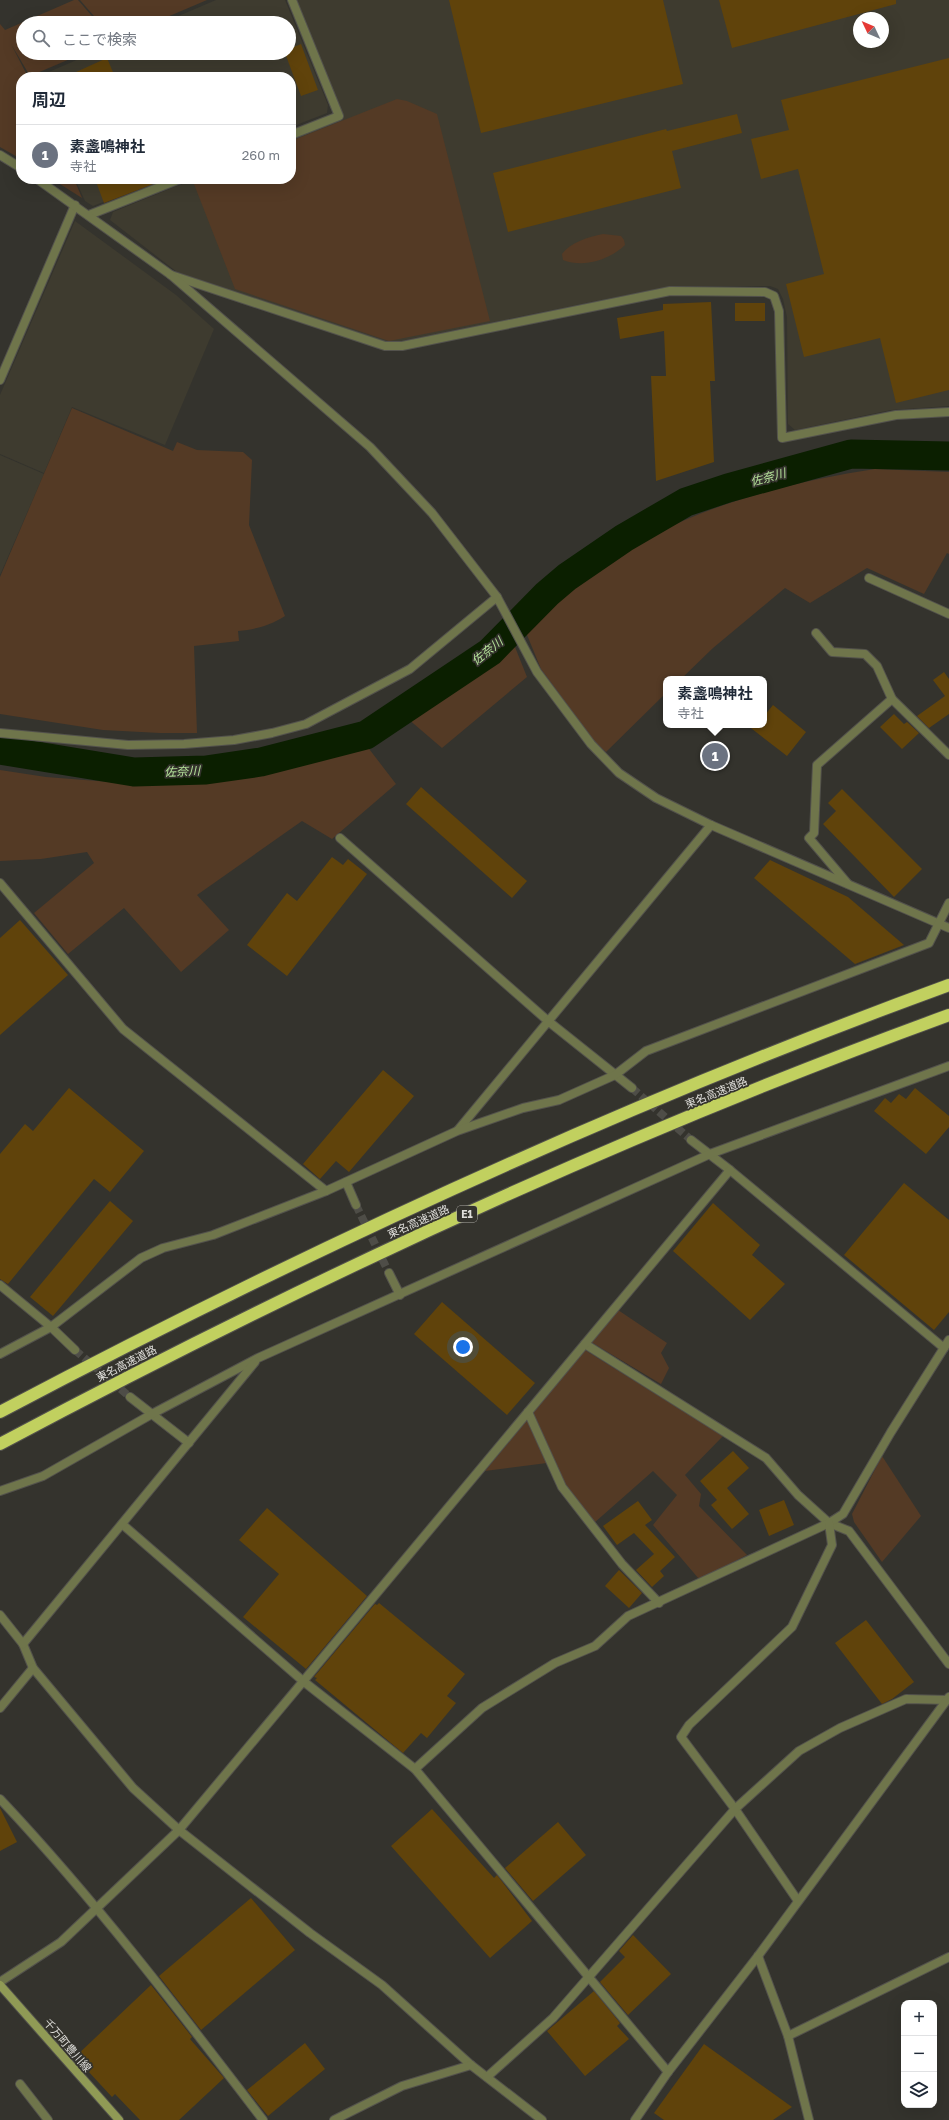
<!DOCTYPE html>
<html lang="ja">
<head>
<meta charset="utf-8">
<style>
  body { margin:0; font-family:"Golos Text","Noto Sans JP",sans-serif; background:#f2f2f3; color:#1f2937 }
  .controls { position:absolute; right:12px; bottom:12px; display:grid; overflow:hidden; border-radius:8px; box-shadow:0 4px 16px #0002 }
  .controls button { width:36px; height:36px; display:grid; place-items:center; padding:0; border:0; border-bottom:1px solid #e0e1e3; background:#fff; color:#1f2937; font:20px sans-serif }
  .compass { position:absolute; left:853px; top:12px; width:36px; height:36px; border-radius:50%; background:#fff; box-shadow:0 4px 16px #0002; rotate:314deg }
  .you { position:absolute; left:463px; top:1347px; width:14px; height:14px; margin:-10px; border:3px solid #fff; border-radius:50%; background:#1a73e8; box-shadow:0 0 0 6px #1a73e833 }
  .badge { display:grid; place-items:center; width:26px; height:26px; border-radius:50%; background:#2563eb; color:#fff; font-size:13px; font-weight:700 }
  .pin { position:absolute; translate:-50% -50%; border:2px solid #fff; box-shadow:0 1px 4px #0006 }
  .popup { position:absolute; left:663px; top:676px; width:104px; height:52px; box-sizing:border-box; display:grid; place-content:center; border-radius:8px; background:#fff; filter:drop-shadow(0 1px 3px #0005); font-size:13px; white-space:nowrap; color:#747a83 }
  .popup b { font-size:15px; color:#1f2937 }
  .popup::after { content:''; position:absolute; left:50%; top:100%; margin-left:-8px; border:8px solid transparent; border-top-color:#fff }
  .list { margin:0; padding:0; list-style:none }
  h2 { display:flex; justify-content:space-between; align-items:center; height:52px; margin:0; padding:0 16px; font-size:17px }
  h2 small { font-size:13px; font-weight:400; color:#747a83 }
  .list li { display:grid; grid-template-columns:26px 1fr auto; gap:12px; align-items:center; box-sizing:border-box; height:60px; padding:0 16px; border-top:1px solid #e0e1e3 }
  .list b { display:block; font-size:15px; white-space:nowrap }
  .list p { margin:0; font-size:13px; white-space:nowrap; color:#747a83 }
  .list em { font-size:13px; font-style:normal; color:#747a83 }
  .icon { flex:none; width:22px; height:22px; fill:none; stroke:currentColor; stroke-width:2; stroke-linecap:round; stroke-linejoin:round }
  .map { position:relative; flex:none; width:949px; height:2120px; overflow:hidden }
  .search { position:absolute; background:#fff; box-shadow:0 4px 16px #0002; left:16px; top:16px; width:280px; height:44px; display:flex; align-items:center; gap:10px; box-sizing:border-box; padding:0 14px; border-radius:22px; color:#747a83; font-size:15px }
  .panel { position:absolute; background:#fff; box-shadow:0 4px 16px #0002; left:16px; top:72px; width:280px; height:112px; border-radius:16px }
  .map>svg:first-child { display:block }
  .built { fill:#3e3b2f; fill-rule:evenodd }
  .green { fill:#543a25 }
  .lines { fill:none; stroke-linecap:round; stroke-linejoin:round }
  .river { stroke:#0b1f00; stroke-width:29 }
  .building { fill:#60430b }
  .minor-tunnel { stroke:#4e4d47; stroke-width:8; stroke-dasharray:8 4; stroke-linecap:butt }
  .minor-casing { stroke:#53524c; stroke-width:10 }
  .tertiary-casing { stroke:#53524c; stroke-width:10 }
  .secondary-casing { stroke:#53524c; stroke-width:10 }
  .motorway-casing { stroke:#53524c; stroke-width:14 }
  .minor { stroke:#6f754b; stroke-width:8 }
  .tertiary { stroke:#6f754b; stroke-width:8 }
  .secondary { stroke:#909a55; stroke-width:8 }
  .motorway { stroke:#c1d05f; stroke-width:12 }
  .labels { text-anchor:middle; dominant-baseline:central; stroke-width:3.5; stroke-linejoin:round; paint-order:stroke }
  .shield { fill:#34332d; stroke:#acaba6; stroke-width:1 }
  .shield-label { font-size:10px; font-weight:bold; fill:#dfdeda }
  .street-label { font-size:11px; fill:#dfdeda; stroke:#34332d }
  .water-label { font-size:12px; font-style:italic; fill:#b6e49b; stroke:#34332d }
</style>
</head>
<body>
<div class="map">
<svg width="949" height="2120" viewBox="0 0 949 2120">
  <rect width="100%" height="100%" fill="#34332d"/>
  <g class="built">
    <path d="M216,0H285L328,105L327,113L291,127V77H37L93,53H289V23H162Z"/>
    <path d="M296,0H949V406L891,410L795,430L788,424L787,317L783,299L778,289L770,286H670L391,343L177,272L110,220L113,212L194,179H291V139L344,117ZM859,18H883V42H859Z"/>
    <path d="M75,179H161L93,206L85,201Z"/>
    <path d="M75,221L176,295L214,329L165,445L72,407L44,473L0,454V395Z"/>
    <path d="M0,455L44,474L0,575Z"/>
  </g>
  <g class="green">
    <path d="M74,0H78L98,23H23V53H84L30,76L11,44L28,77H21V159L0,147V24L5,30Z"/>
    <path d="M80,0H207L153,23H100Z"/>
    <path d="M397,99L407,101L437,114L490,321L389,341L235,289L192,179H291V141Z"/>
    <path d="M52,179H74L82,198Z"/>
    <path d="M603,234L621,236L624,240L625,245C609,260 584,268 563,260L562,254C571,242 588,237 603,234Z"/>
    <path d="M72,408L173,451L177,442L197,450L243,452L252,460L249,525L285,616C269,626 256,629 238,631L239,641L194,646L197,733H160L103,730L0,714V577Z"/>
    <path d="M875,469L949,472V554L947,553L924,594L867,568L810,603L785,588L713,648L681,679H666V693L606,752L594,741L541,669L525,630C564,594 607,560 654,535C720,500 802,480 875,469Z"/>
    <path d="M513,642L527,677L442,748L407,718Z"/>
    <path d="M363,741L396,784L332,839L302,821L197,895L229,930L181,972L124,908L68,954L34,913L94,863L87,852L41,859L0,861V770L46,777L136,784L201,780L270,769Z"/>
    <path d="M618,1310L667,1343L661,1353L669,1368L661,1384L591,1342Z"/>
    <path d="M585,1350L723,1436L685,1475L701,1494L699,1506L747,1555L699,1579L653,1525L677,1495L653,1471L594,1523L565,1485L532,1414Z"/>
    <path d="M528,1419L547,1463L485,1471Z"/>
    <path d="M882,1456L921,1516L882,1562L854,1522L852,1514Z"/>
  </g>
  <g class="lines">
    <path class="river" d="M0,750L134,772L206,770L261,762L366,735L490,652L547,594L567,577L624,538L686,502L728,488L851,454L949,456"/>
  </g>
  <g class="building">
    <path d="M449,0H663L683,84L481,133Z"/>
    <path d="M719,0H896V4L732,48Z"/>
    <path d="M301,44L318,90L301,96L285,53H289V49Z"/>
    <path d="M107,58L115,77H65Z"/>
    <path d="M949,58V390L896,403L880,338L804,357L786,284L824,274L798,169L761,179L751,139L789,130L781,100Z"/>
    <path d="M737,114L742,133L672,151L681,188L508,232L493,173L666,129L667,131Z"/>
    <path d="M95,179H163L164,180L104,203Z"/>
    <path d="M711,302L715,381H710L714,462L656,481L651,376H666L664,331L620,339L617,318L663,310V304Z"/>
    <rect x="735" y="303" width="30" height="18"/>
    <path d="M944,672L949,679V714L929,728L917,716L945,696L933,680Z"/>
    <path d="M773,705L806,732L787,756L747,725H764V716Z"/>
    <path d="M894,714L904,724L907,722L919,733L902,749L880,727Z"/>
    <path d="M421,787L527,881L512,898L406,804Z"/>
    <path d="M842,789L922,869L894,897L823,824L836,811L828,803Z"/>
    <path d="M332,857L343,865L348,859L367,874L287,976L247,945L287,893L297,901Z"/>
    <path d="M770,860L848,897L904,945L855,964L754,878Z"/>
    <path d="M20,920L68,975L0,1035V938Z"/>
    <path d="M383,1070L414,1096L349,1172L336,1161L320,1179L303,1164Z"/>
    <path d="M69,1088L144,1151L110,1192L94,1179L8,1284L0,1279V1154L25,1124L33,1131Z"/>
    <path d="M915,1088L949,1116V1127L926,1154L874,1111L885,1098L891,1103L899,1094L906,1099Z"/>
    <path d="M904,1183L949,1220V1312L934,1330L844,1255Z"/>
    <path d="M110,1201L133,1221L53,1316L30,1297Z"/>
    <path d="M713,1203L760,1245L752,1255L785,1284L750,1320L673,1251Z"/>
    <path d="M442,1302L535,1383L507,1415L414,1334Z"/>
    <path d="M733,1451L749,1468L727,1488L749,1514L732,1529L711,1505L717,1500L700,1481Z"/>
    <path d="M784,1500L794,1525L769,1536L759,1510Z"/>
    <path d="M638,1501L652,1520L645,1525L675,1557L660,1571L664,1576L652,1587L636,1570L654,1554L634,1533L617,1545L603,1526Z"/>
    <path d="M267,1508L367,1596L306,1669L243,1617L279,1574L239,1540Z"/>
    <path d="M619,1570L642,1593L629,1608L605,1586Z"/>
    <path d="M379,1603L465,1674L447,1696L456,1703L427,1738L421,1733L403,1753L315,1680L317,1678L314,1677L375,1604L377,1605Z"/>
    <path d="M866,1620L914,1682L892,1699L882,1704L835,1643Z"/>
    <path d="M0,1808L17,1842L0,1851Z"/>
    <path d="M432,1809L494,1878L497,1875L532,1921L490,1958L391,1846Z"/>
    <path d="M558,1822L586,1855L533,1901L505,1868Z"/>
    <path d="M251,1898L295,1950L201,2030L159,1976Z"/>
    <path d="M633,1935L671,1974L628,2015L600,1982L625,1957L619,1951Z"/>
    <path d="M151,1985L192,2037L190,2039L224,2078L179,2120H140L115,2094L112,2097L75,2057Z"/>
    <path d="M594,1991L620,2023L617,2026L629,2039L585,2076L547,2031Z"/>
    <path d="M305,2043L325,2069L268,2116L247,2090Z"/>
    <path d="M704,2044L792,2107L773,2120H664L654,2113Z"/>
  </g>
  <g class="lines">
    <g class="minor-tunnel">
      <path d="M632,1088L691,1140"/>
      <path d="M356,1205L389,1273"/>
      <path d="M75,1350L130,1397"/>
    </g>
    <g class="minor-casing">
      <g id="minor">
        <path d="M291,135L339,116L292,0"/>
        <path d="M89,215L180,179"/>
        <path d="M171,275L385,346H402L670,291L765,292L774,296L779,311L782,438L896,415L949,412"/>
        <path d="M0,380L75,205"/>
        <path d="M869,578L949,614"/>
        <path d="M816,633L832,652L865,654L877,666L892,699L949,755"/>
        <path d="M0,733L128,745L184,744L234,740L272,733L306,724L410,669L497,597L537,672L591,744L619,773L656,798L711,825L949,928"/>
        <path d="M340,838L548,1021L632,1088"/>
        <path d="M0,883L123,1029L326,1191"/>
        <path d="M848,884L809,838L814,833L817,765L892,699"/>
        <path d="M458,1130L711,825"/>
        <path d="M691,1140L730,1170L944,1348"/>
        <path d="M346,1182L356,1205"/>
        <path d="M389,1273L400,1295"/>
        <path d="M0,1285L51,1327L75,1350"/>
        <path d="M585,1344L766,1458L798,1495L829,1523L849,1531L949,1664"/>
        <path d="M0,1354L51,1327L141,1258L163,1248L213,1235L326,1191L457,1131L523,1108L559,1100L615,1075L646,1051L929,943L949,903"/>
        <path d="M130,1397L189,1443"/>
        <path d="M528,1412L562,1487L622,1564L659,1603"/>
        <path d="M0,1491L43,1476L152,1414L258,1358L710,1154L949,1066"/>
        <path d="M122,1524L303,1681L415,1769L668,2072"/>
        <path d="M0,1615L23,1644L33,1668L133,1788L179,1830L310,1933L382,1985L471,2065L542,2120"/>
        <path d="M23,1644L255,1362"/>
        <path d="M0,1708L33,1668"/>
        <path d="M415,1769L482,1708L555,1663L595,1646L628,1616L829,1523L843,1514L891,1432L949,1340"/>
        <path d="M0,1799C95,1900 179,2010 263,2120"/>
        <path d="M798,1901L735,1809L681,1737L689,1725L792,1627L832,1545L829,1523"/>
        <path d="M758,1956L788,2036L809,2120"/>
        <path d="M0,1982L61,1942L179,1830L730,1170"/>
        <path d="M788,2036L949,1957"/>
        <path d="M487,2077L553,2018L735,1809L799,1751L840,1728L906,1699L949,1700"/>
        <path d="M20,2084L48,2120"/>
        <path d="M334,2120L402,2086L471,2065"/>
        <path d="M635,2120L668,2072L758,1956L949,1697"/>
      </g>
    </g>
    <g class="tertiary-casing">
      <g id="tertiary">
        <path d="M0,155L21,168"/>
        <path d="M37,179L171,275L370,447L432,513L497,597"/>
      </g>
    </g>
    <g class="secondary-casing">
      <path id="secondary" d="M0,1985L119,2120"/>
    </g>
    <g class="motorway-casing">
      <g id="motorway">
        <path d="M0,1412C307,1250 623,1104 949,985"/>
        <path d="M0,1444C306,1281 622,1134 949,1015"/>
      </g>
    </g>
    <use href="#minor" class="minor"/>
    <use href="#tertiary" class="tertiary"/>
    <use href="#secondary" class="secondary"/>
    <use href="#motorway" class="motorway"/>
  </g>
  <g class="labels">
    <rect class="shield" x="457" y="1206" width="20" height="16" rx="3"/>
    <g class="shield-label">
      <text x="467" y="1214">E1</text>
    </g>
    <g class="street-label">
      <text transform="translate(716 1092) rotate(-22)">東名高速道路</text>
      <text transform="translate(418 1221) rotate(-24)">東名高速道路</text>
      <text transform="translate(126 1363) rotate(-27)">東名高速道路</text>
      <text transform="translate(68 2045) rotate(49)">千万町豊川線</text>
    </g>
    <g class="water-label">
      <text transform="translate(768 477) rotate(-15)">佐奈川</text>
      <text transform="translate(487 651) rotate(-39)">佐奈川</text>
      <text transform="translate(182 771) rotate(-2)">佐奈川</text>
    </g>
  </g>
</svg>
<div class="controls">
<button>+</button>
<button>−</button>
<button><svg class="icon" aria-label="layers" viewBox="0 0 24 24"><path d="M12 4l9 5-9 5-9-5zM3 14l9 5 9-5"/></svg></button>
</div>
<svg class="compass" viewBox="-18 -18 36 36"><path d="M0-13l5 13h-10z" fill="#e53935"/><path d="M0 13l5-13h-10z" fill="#747a83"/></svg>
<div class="you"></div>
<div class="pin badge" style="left:715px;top:756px;background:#6b7280">1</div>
<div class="popup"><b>素盞鳴神社</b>寺社</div>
<div class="search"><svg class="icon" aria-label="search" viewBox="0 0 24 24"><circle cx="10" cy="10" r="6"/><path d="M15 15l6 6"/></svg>ここで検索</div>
<section class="panel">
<h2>周辺<small></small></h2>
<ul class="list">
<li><span class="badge" style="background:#6b7280">1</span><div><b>素盞鳴神社</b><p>寺社</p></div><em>260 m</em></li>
</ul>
</section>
</div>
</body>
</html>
